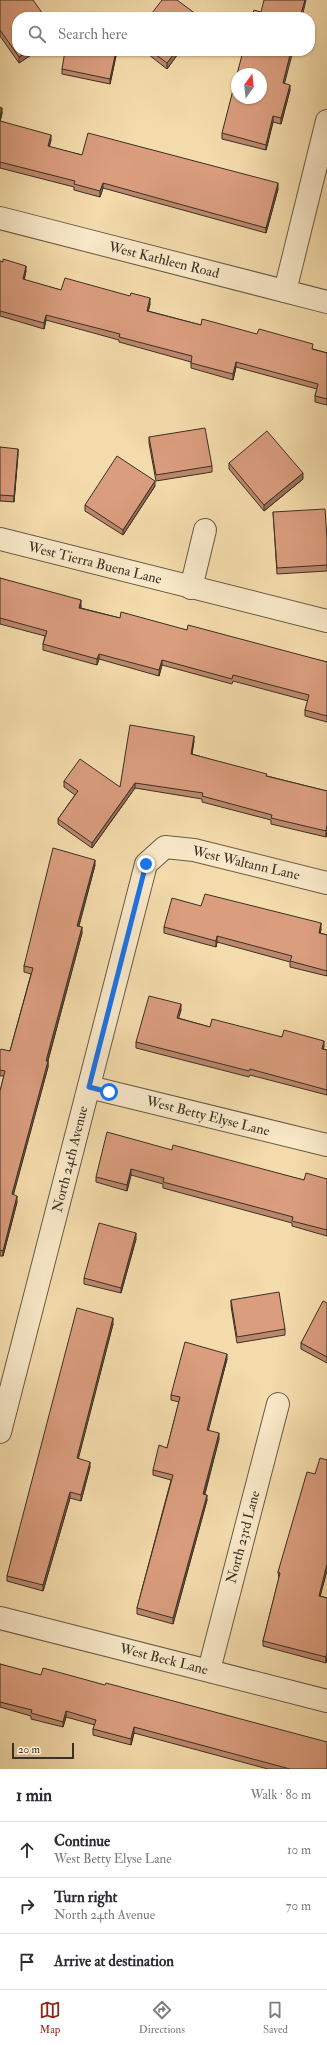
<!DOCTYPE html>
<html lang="en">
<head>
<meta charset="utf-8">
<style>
  body { margin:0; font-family:"IM FELL Double Pica",serif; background:#f7f7f7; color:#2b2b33 }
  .compass { position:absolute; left:231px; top:68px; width:36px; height:36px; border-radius:50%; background:#fff; box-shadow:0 1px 3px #0004; rotate:15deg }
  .scale { position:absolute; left:12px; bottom:10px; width:62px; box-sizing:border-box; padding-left:4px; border:2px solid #3a3025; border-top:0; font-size:11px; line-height:14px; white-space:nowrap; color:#3a3025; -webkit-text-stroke:3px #f8e8c8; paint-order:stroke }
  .stop { position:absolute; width:12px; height:12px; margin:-9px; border:3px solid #1a73e8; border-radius:50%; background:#fff }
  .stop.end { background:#1a73e8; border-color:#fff; box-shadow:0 1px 4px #0008 }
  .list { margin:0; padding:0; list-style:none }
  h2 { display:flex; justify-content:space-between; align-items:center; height:52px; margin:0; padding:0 16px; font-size:17px }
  h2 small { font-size:13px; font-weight:400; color:#7c7c81 }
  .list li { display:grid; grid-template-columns:26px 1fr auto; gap:12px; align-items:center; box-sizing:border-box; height:56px; padding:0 16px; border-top:1px solid #e1e1e2 }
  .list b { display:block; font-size:15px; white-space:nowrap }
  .list p { margin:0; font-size:13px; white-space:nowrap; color:#7c7c81 }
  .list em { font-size:13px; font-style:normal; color:#7c7c81 }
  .icon { flex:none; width:22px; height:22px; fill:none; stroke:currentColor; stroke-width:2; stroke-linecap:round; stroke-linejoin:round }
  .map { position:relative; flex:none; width:327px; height:1769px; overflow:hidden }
  .search { position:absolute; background:#fff; box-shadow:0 1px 3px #0004; left:12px; right:12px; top:12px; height:44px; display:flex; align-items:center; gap:10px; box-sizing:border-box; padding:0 14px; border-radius:16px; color:#7c7c81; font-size:15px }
  .sheet { height:220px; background:#fff }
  nav { display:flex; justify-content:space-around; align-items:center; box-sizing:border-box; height:56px; border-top:1px solid #e1e1e2; background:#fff; font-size:11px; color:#7c7c81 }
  nav a { display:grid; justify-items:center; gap:2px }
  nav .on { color:#8f2418 }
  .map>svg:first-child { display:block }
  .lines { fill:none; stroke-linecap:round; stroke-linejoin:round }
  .minor-casing { stroke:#685b46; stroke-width:24 }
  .minor { stroke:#f8e8c8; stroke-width:22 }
  .wall { fill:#bb876c; stroke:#3a3025 }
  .shaded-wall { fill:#996e58; stroke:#3a3025 }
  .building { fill:#da9d7e; stroke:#3a3025; fill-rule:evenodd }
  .route { stroke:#1a73e8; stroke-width:5 }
  .labels { text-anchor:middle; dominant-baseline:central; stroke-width:3; stroke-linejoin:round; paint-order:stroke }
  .street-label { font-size:14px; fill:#3a3025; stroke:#f8e8c8 }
</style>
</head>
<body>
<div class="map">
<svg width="327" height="1769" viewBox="0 0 327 1769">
  <rect width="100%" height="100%" fill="#f4dbab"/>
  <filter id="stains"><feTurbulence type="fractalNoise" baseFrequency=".005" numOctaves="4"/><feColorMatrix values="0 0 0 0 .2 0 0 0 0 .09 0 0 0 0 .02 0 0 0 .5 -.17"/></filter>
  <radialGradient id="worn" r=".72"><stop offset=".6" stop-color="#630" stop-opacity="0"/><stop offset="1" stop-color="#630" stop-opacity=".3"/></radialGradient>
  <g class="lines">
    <g class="minor-casing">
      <g id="minor">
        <path d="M0,218L327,302"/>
        <path d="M285,291L327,121"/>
        <path d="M0,539L327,621"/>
        <path d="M191,588L205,530"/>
        <path d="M89,1087L327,1145"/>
        <path d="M0,1432L146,864L165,847L194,850L327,883"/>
        <path d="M0,1618L327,1701"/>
        <path d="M209,1670L278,1404"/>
      </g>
    </g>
    <use href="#minor" class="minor"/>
  </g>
  <g class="wall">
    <path d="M0,0L37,51L19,63L0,36Z"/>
    <path d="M117,51L110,84L62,74V69Z"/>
    <path d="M144,51H180L167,69Z"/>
    <path d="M284,83L290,90L281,124L273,122L266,150L222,139V133Z"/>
    <path d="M0,107L2,113L0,121L51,140L49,147L82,155L278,189L266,233L103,188L100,197L74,190V187L0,168Z"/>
    <path d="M0,261L26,271L24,280L61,290L150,304L148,311L201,325L313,349L327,353V405L315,402V396L317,389L236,367L233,380L191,368V362L119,342V340L46,320L44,329L0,316Z"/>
    <path d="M149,437L212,466V472L156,481L149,443Z"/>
    <path d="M0,447L18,454L14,502L0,501Z"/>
    <path d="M229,463L303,479L264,511L229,469Z"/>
    <path d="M155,486L123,535L85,511V505Z"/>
    <path d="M273,512L327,540V571L277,574Z"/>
    <path d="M0,578L81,605V608L120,618L187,630L327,662V722L305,716V710L308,701L233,681L232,684L162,665L159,676L99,659L97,665L43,650V644L45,636L0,624Z"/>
    <path d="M194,741L192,754L267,776L327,791V831L326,837L271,824V820L202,802V799L135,788L92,848L58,824V819L75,795L64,787V781L120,787Z"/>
    <path d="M95,865L79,926L82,933L48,1061V1067L13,1195L17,1202L3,1256H0V1091L4,1076H0V1051H10L31,974L24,972V966Z"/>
    <path d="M201,906L321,929L320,933L327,935V976L290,967V962L217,942L216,947L164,933V927Z"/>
    <path d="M181,1010L178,1018L210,1027L282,1037L324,1046L323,1049L327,1050V1095L250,1075L249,1077L136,1048V1042Z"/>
    <path d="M172,1150L304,1180L327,1179V1236L292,1226V1223L163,1188V1184L131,1175L127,1191L96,1182V1177Z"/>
    <path d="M136,1239L121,1293L84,1284V1278Z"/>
    <path d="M231,1300L285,1329V1335L237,1343L231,1306Z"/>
    <path d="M327,1303V1363L301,1349V1343Z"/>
    <path d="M113,1324L78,1458L90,1467L81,1501L70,1498L43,1591L7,1581V1576Z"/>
    <path d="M227,1359L208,1430L219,1439L205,1494L207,1500L173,1624L137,1614V1608L171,1480L153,1475V1470L167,1448L179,1402L171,1400V1395Z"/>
    <path d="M327,1460V1570L320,1596L327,1598L326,1663L263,1646V1641L279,1578L278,1572L315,1474Z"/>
    <path d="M0,1664L327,1769H268L134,1733L131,1745L93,1735V1729L95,1725L66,1717L63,1727L31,1719V1716L0,1707Z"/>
  </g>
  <g class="shaded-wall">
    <path d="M305,0H306L302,17H300Z"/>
    <path d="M28,51H37L19,63V57Z"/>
    <path d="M116,51H117L110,84V79Z"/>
    <path d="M176,51H180L167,69V63Z"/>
    <path d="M291,51H293L283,89V83Z"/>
    <path d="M290,85V90L281,124V118Z"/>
    <path d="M2,108V113L0,122V117Z"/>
    <path d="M273,116V122L266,150V145Z"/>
    <path d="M51,135V140L48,152V146Z"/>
    <path d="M103,183V188L100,197V191Z"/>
    <path d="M278,183V189L266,233V228Z"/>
    <path d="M26,266V271L23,285V279Z"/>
    <path d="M150,298V304L147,317V311Z"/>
    <path d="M46,315V320L44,329V323Z"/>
    <path d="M236,362V367L233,380V374Z"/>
    <path d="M18,449V454L14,502V496Z"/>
    <path d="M303,473V479L264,511V505Z"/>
    <path d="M155,481V486L123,535V530Z"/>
    <path d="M81,600V605L79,613V608Z"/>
    <path d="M99,654V659L97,665V659Z"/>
    <path d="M162,660V665L159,676V670Z"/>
    <path d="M194,736V741L191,759V754Z"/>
    <path d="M135,783V788L92,848V843Z"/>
    <path d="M327,825V831L326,837V831Z"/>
    <path d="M95,860V865L77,932V926Z"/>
    <path d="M321,923V929L319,939V933Z"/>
    <path d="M82,927V933L46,1067V1061Z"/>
    <path d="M217,936V942L216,947V941Z"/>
    <path d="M181,1004V1010L177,1024V1018Z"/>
    <path d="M324,1041V1046L322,1055V1049Z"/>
    <path d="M48,1061V1067L12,1200V1194Z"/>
    <path d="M131,1169V1175L127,1191V1185Z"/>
    <path d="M17,1196V1202L3,1256V1251Z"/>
    <path d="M136,1233V1239L121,1293V1288Z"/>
    <path d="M113,1318V1324L77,1464V1458Z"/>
    <path d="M227,1354V1359L207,1436V1430Z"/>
    <path d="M219,1433V1439L203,1499V1494Z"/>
    <path d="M90,1462V1467L81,1501V1495Z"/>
    <path d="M70,1492V1498L43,1591V1585Z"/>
    <path d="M207,1495V1500L173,1624V1618Z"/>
    <path d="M327,1564V1570L319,1601V1596Z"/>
    <path d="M327,1652V1658L326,1663V1657Z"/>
    <path d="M66,1711V1717L63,1727V1722Z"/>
    <path d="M134,1727V1733L131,1745V1739Z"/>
  </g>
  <g class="building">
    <path d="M0,0H33L45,17H17V51H28L19,57L0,30Z"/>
    <path d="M162,0H177L200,17H149Z"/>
    <path d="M264,0H305L300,17H252L254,10L261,12Z"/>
    <path d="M65,51H116L110,79L62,69Z"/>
    <path d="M151,51H176L167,63Z"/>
    <path d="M243,51H291L283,83L290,85L281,118L273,116L266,145L222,133ZM237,74H261V98H237Z"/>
    <path d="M0,107L2,108L0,117Z"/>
    <path d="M0,121L51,135L48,146L82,155L88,133L278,183L266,228L103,183L100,191L74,184L75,181L0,162Z"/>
    <path d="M3,259L26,266L23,279L61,290L65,278L130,296L131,293L150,298L147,311L201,325L202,319L257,334L259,329L313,344L312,349L327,353V399L315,396L318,384L236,362L233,374L191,363L192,356L119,337L120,334L46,315L44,323L0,311V261L3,262Z"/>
    <path d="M205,428L212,466L156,475L149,437Z"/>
    <path d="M267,431L303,473L264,505L229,463Z"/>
    <path d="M0,447L18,449L14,496L0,495Z"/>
    <path d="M117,456L155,481L123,530L85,505Z"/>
    <path d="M325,509L327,540V565L277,568L273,512Z"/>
    <path d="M0,578L81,600L79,608L120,618L121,612L187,630L188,625L327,662V716L305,710L309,695L233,675L232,679L162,660L159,670L99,654L97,659L43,644L47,631L0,618Z"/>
    <path d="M130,725L194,736L191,754L267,774L266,776L327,791V825L326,831L271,818L272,815L202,796L203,793L135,783L92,843L58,819L78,791L64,781L80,759L120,787Z"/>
    <path d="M53,848L95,860L77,926L82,927L46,1061H48L12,1194L17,1196L3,1251L0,1250V1091L5,1071L0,1070V1051L1,1049L10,1051L33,968L24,966Z"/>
    <path d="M205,894L321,923L319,933L327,935V971L290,961L292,956L217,936L216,941L164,927L172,898L201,906Z"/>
    <path d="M149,996L181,1004L177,1018L210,1027L212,1019L282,1037L284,1030L324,1041L322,1049L327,1050V1090L250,1069L249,1071L136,1042Z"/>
    <path d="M107,1132L172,1150L173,1145L304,1180L306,1173L327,1179V1230L292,1221L293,1217L163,1182L164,1178L131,1169L127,1185L96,1177Z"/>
    <path d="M99,1223L136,1233L121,1288L84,1278Z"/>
    <path d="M279,1292L285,1329L237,1337L231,1300Z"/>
    <path d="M323,1301L327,1303V1357L301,1343Z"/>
    <path d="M77,1308L113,1318L77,1458L90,1462L81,1495L70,1492L43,1585L7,1576Z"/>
    <path d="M185,1342L227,1354L207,1430L219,1433L203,1494L207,1495L173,1618L137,1608L173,1475L153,1470L159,1445L167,1448L180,1397L171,1395Z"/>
    <path d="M320,1458L327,1460V1564L319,1596L327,1598V1652L326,1657L263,1641L280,1573L278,1572L307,1472L315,1474Z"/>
    <path d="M0,1664L41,1675L43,1668L105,1685L106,1683L327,1742V1769H290L134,1727L131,1739L93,1729L96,1720L66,1711L63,1722L31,1713L32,1710L0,1702Z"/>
  </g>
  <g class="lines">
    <path class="route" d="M109,1092L89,1087L146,864"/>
  </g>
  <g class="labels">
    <g class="street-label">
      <text transform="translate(164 260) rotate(14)">West Kathleen Road</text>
      <text transform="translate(95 563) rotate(14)">West Tierra Buena Lane</text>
      <text transform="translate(246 863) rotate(13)">West Waltann Lane</text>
      <text transform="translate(208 1116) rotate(14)">West Betty Elyse Lane</text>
      <text transform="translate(70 1159) rotate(-76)">North 24th Avenue</text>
      <text transform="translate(243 1537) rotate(-75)">North 23rd Lane</text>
      <text transform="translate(164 1659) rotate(14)">West Beck Lane</text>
    </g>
  </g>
  <rect width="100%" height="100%" filter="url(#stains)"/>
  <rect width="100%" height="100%" fill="url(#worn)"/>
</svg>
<svg class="compass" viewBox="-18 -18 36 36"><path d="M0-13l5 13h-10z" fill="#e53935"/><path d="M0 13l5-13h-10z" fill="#7c7c81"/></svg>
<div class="scale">20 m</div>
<div class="stop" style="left:109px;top:1092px"></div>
<div class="stop end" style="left:146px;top:864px"></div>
<div class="search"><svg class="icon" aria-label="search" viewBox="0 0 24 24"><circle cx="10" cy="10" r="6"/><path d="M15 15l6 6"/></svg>Search here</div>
</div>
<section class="sheet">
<h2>1 min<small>Walk · 80 m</small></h2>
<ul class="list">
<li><svg class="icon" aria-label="ahead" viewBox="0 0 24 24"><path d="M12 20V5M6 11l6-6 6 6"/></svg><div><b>Continue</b><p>West Betty Elyse Lane</p></div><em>10 m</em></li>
<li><svg class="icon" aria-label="right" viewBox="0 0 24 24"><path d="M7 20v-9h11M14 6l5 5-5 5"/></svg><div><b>Turn right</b><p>North 24th Avenue</p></div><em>70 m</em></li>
<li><svg class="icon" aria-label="arrive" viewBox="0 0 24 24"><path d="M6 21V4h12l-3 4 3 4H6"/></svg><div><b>Arrive at destination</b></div></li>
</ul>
</section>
<nav>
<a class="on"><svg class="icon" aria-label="map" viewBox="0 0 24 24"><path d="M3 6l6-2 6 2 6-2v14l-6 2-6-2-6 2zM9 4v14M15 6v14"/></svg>Map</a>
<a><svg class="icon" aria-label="directions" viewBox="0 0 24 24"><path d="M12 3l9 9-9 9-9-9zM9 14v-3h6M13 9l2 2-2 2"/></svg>Directions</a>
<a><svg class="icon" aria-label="saved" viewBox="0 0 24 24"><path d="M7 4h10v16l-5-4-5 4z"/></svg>Saved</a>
</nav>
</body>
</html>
